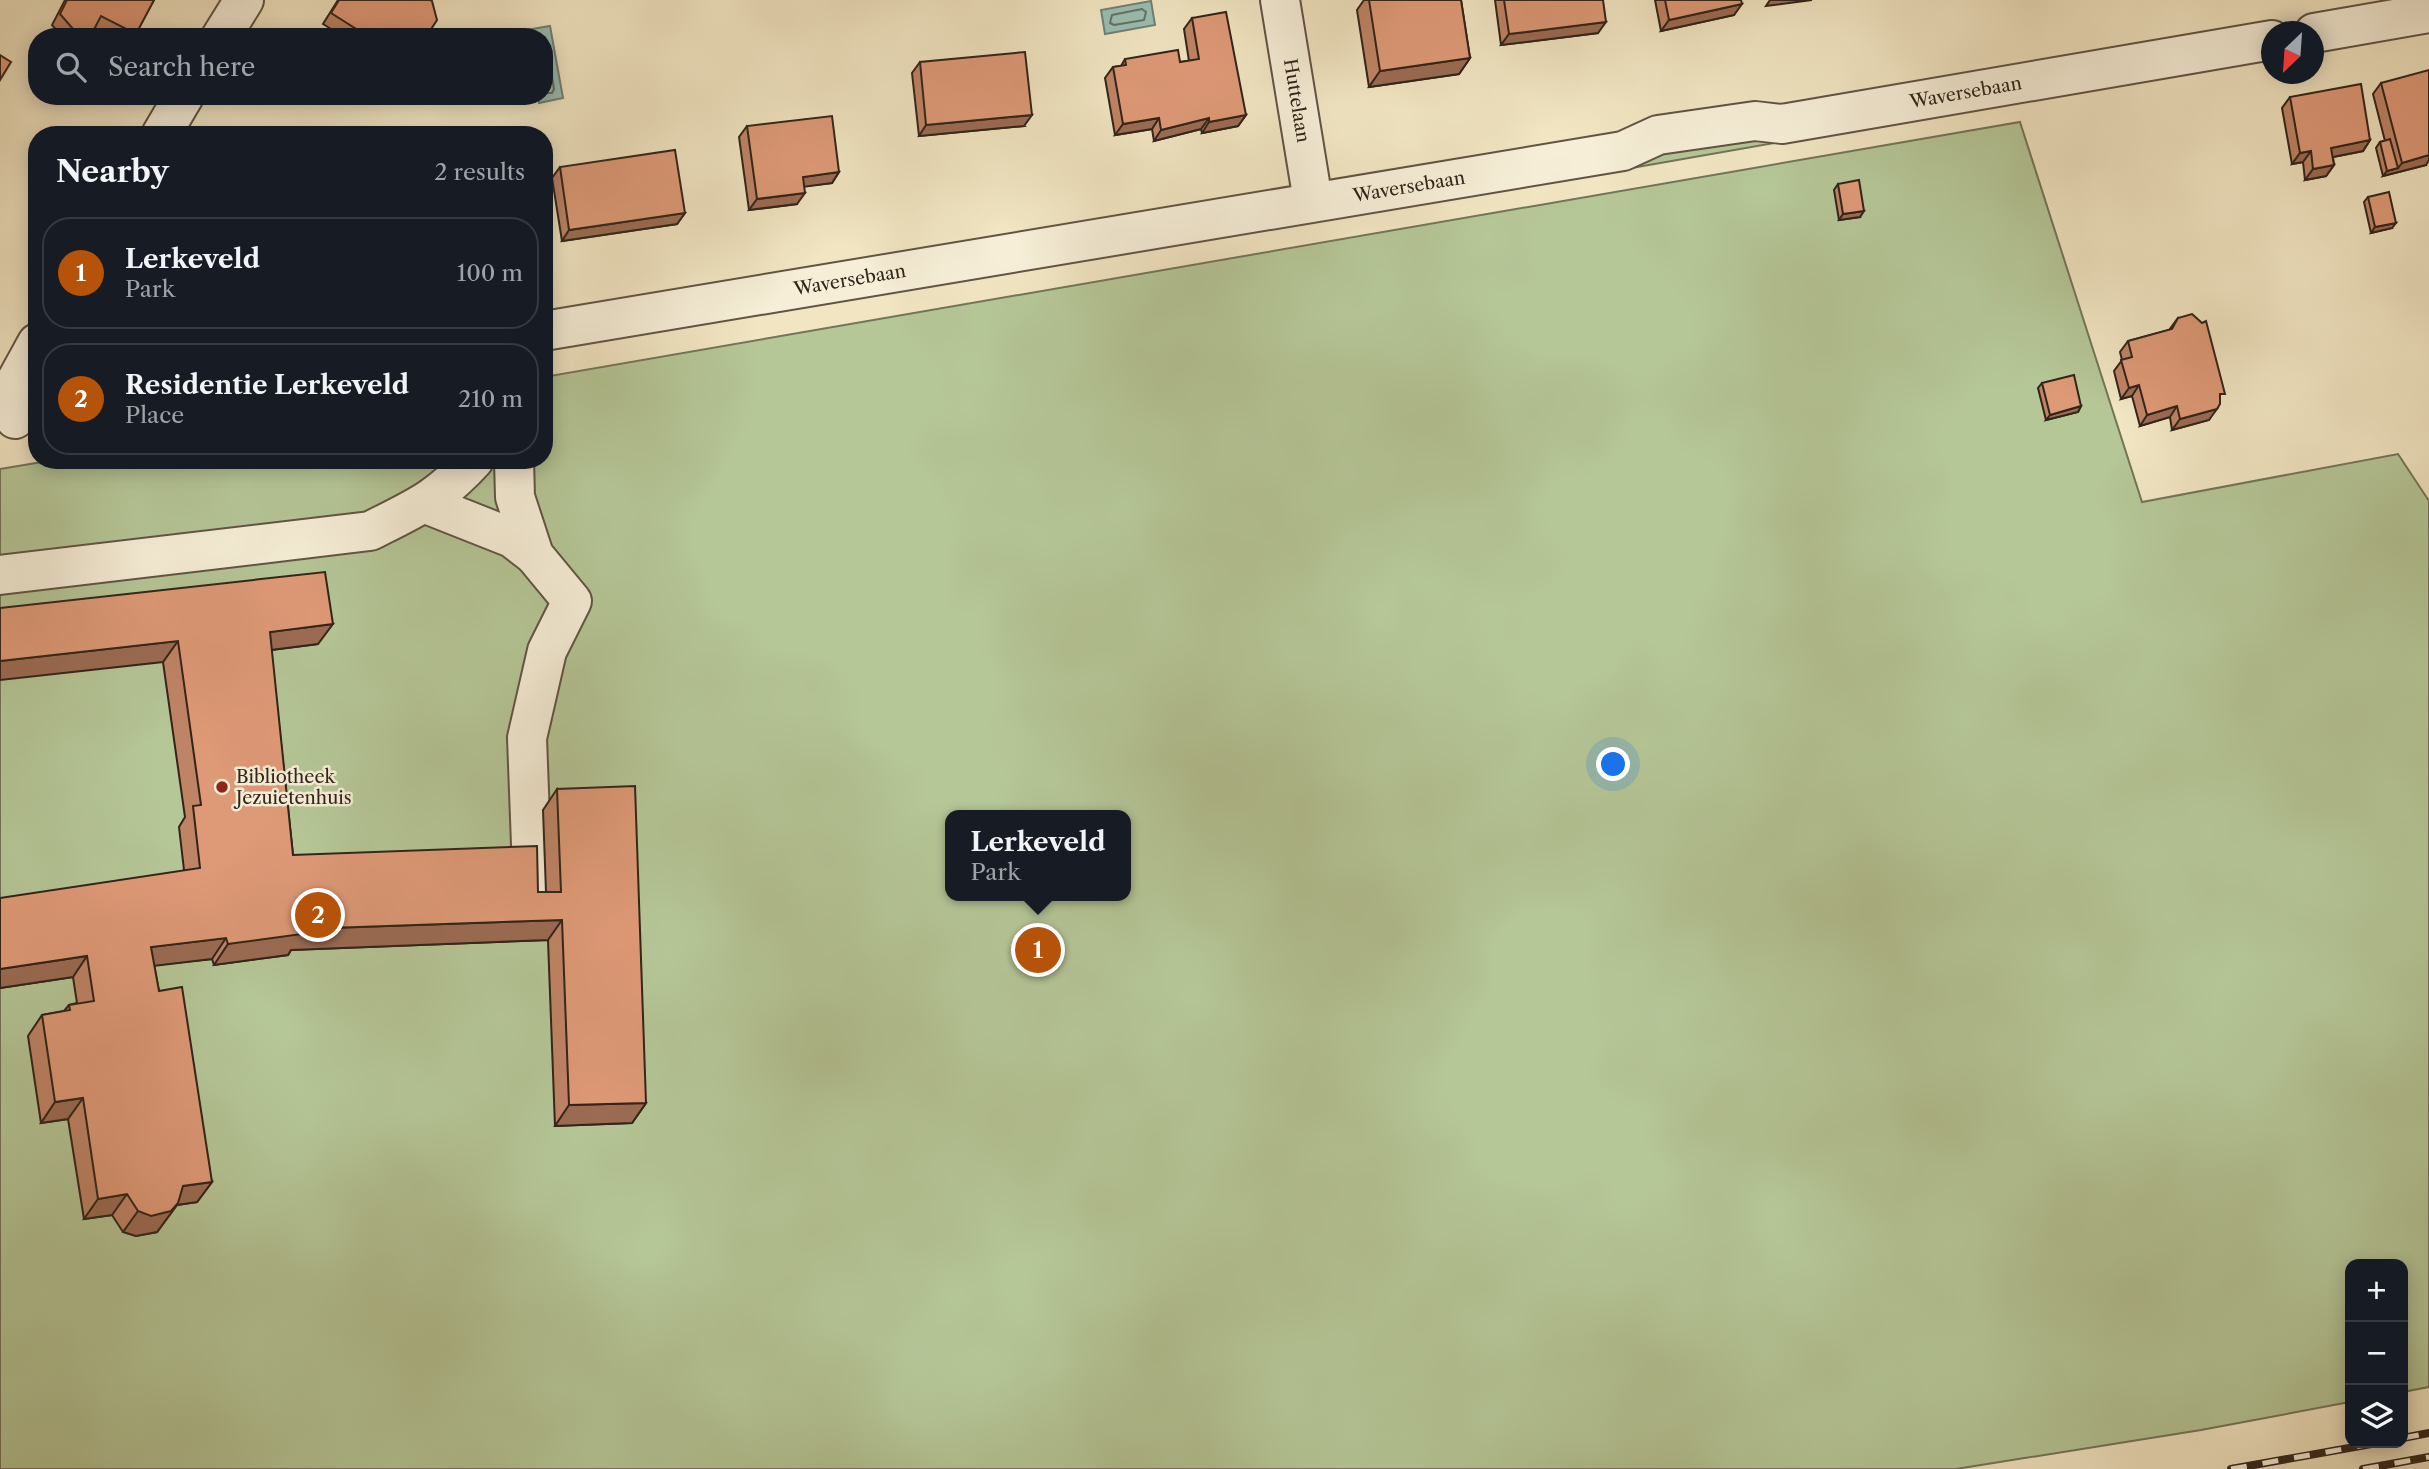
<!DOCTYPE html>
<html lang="en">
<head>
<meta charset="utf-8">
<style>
  body { margin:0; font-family:"Libre Caslon Text",serif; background:#242831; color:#f1f3f6 }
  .controls { position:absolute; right:21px; bottom:21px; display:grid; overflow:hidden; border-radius:14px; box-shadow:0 4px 18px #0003 }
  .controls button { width:63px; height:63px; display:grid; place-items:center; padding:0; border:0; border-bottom:2px solid #363941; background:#171b24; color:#f1f3f6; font:35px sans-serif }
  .compass { position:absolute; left:2261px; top:21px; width:63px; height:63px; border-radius:50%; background:#171b24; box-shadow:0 4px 18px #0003; rotate:205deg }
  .you { position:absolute; left:1614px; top:765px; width:24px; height:24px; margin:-18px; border:5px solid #fff; border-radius:50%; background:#1a73e8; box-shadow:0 0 0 10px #1a73e833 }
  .badge { display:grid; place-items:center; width:46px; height:46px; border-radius:50%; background:#b45309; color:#fff; font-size:23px; font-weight:700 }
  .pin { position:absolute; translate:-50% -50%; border:4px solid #fff; box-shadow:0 2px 7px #0006 }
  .popup { position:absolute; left:945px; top:810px; width:186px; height:91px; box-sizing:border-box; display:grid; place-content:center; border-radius:14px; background:#171b24; filter:drop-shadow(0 2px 5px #0005); font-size:23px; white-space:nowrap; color:#9ea1a6 }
  .popup b { font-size:26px; color:#f1f3f6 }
  .popup::after { content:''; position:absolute; left:50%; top:100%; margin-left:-14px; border:14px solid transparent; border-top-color:#171b24 }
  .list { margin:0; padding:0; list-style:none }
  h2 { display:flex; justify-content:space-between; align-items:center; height:91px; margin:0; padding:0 28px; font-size:30px }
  h2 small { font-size:23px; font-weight:400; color:#9ea1a6 }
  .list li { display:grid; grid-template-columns:46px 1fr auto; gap:21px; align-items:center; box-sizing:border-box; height:112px; margin:0 14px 14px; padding:0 14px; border:2px solid #363941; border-radius:28px }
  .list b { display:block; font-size:26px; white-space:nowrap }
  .list p { margin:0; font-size:23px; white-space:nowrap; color:#9ea1a6 }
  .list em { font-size:23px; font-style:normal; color:#9ea1a6 }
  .icon { flex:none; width:38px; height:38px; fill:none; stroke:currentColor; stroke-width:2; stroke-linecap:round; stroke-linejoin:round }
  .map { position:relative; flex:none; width:2429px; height:1469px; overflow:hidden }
  .search { position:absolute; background:#171b24; box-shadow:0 4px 18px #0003; left:28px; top:28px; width:525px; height:77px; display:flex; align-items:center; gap:18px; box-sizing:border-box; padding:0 24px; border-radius:28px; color:#9ea1a6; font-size:26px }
  .panel { position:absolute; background:#171b24; box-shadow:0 4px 18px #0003; left:28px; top:126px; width:525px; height:343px; border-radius:28px }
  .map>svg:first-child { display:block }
  .green { fill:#b5c697; stroke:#737558; stroke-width:2; fill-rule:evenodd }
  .water { fill:#9bbfb2; stroke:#718175; stroke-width:2 }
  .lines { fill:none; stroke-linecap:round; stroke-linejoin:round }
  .shore { stroke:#667266; stroke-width:2 }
  .minor-casing { stroke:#615443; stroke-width:42 }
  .minor { stroke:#f6eed7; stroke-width:38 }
  .rail-casing { stroke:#312419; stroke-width:8 }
  .rail { stroke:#f6eed7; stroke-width:5; stroke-dasharray:16; stroke-linecap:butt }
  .wall { fill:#bf8466; stroke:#312419; stroke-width:2 }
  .shaded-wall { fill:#9b6b53; stroke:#312419; stroke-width:2 }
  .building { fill:#de9977; stroke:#312419; stroke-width:2 }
  .poi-dot { fill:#8f2418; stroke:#f6eed7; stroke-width:2.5 }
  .labels { text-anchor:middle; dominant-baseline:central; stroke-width:5; stroke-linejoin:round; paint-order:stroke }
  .street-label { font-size:18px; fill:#312419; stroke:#f6eed7 }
  .poi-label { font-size:18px; fill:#312419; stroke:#f6eed7; text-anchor:start }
</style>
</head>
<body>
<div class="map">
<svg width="2429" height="1469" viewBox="0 0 2429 1469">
  <rect width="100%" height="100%" fill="#f1e5c2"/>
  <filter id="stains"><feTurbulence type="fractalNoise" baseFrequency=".00286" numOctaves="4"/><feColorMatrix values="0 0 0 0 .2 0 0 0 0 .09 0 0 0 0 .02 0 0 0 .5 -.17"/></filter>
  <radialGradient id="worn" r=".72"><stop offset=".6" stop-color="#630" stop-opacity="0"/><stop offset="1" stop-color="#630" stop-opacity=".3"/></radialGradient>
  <g class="green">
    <path d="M2020,122L2142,502L2398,454L2429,501V1387L2403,1392V1264H2350V1402L2201,1430L1956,1469H0V469L54,460H544V377ZM950,815H1126V896H950Z"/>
    <path d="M1740,134L1786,141L1626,169L1658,152Z"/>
  </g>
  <g class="water">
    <path d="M1151,1L1155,25L1105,34L1101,10Z"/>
    <path d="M550,26L563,98L539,103L538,96H544V37H527L526,30Z"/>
  </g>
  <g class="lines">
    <g class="shore">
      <path d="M1142,9L1146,12L1144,20L1114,25L1110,23L1112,15Z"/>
      <path d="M534,37H545L554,89L552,93H544"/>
    </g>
    <g class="minor-casing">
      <g id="minor">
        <path id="s1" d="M1280,0L1313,201"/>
        <path d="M2314,33L2429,13"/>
        <path d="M221,37L244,0"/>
        <path d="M161,135L184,96"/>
        <path id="s2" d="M544,331L1623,151L1658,135L1755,121L1782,124L2272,40"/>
        <path d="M15,419L10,392L37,343"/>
        <path d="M514,460L515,497L534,555L572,601L547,651L527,738L533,898"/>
        <path d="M426,504L512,538L534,555"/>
        <path d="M0,575L370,531C416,508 438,499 474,460"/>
      </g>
    </g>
    <use href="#minor" class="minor"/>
    <g class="rail-casing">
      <g id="rail">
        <path d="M2403,1438L2429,1433"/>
        <path d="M2231,1469L2377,1443"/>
        <path d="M2363,1469L2429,1457"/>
      </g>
    </g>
    <use href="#rail" class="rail"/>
  </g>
  <g class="wall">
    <path d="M65,0H154L134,37H112L95,28L90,37H62L52,25Z"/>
    <path d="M338,0H430L426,37H344L323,24Z"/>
    <path d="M1364,0H1461L1470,58L1459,74L1369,87L1357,10Z"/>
    <path d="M1495,0H1603L1598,33L1501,45Z"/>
    <path d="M1655,0H1741L1734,15L1661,31Z"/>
    <path d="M1192,18L1246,115L1238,126L1202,133L1201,129L1154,141L1152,129L1115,135L1105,78L1113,67L1121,66L1125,59L1180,62L1189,61L1184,29Z"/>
    <path d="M920,62L1024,126L919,136L912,73Z"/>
    <path d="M2381,83L2426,165L2383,176L2376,148L2380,142L2385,141L2373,94Z"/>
    <path d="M2290,97L2370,140L2363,151L2333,157L2334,165L2326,176L2305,180L2303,162L2292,164L2282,108Z"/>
    <path d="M747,126L839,172L832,183L804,186L797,204L749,210L739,137Z"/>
    <path d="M560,167L685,213L677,224L562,241L552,178Z"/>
    <path d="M1838,184L1860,217L1839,220L1834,190Z"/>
    <path d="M2368,197L2392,228L2371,233L2364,202Z"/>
    <path d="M2178,318L2220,400L2209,420L2172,430L2170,417L2140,426L2132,396L2121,399L2114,371L2122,360L2120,352L2128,341L2169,330Z"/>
    <path d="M2042,383L2081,406L2078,412L2046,420L2038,388Z"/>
    <path d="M0,608L318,644L271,650L293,855L538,892H546L543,810L557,789L646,1103L632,1123L555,1126L548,940L291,950L288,955L214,965L212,959L154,965L159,991L212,1182L197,1202L177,1205L157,1232L136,1236L123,1232L112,1215L84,1219L68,1119L41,1123L28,1036L42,1015L64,1011L69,1005L77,1003L73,977L0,988L184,870L179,827L185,817L163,662Z"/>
  </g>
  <g class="shaded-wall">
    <path d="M1770,0H1812L1766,6Z"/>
    <path d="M1742,4L1734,15L1661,31L1669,20Z"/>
    <path d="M1606,22L1598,33L1501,45L1509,34Z"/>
    <path d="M1470,58L1459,74L1369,87L1380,71Z"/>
    <path d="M1032,115L1024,126L919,136L926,125Z"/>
    <path d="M1246,115L1238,126L1202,133L1209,122Z"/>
    <path d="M1159,118L1152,129L1115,135L1123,124Z"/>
    <path d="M1209,118L1201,129L1154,141L1161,130Z"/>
    <path d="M2370,140L2363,151L2323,159L2331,148Z"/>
    <path d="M2311,151L2303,162L2292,164L2300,153Z"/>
    <path d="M2429,155V160L2426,165L2383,176L2387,171L2398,168L2402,163Z"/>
    <path d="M2334,165L2326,176L2305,180L2313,169Z"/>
    <path d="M839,172L832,183L795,188L803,177Z"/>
    <path d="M805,193L797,204L749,210L757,199Z"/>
    <path d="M1864,211L1860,217L1839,220L1843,214Z"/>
    <path d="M685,213L677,224L562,241L569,230Z"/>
    <path d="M2396,223L2392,228L2371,233L2375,227Z"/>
    <path d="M2139,385L2132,396L2121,399L2129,388Z"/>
    <path d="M2081,406L2078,412L2046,420L2050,415Z"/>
    <path d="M2177,406L2170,417L2140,426L2147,415Z"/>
    <path d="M2217,409L2209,420L2172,430L2180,419Z"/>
    <path d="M333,624L318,644L255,652L270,632Z"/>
    <path d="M178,641L163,662L0,680V661Z"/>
    <path d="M562,920L548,940L291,950L288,955L214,965L228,944L301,929Z"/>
    <path d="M226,938L212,959L136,968L151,947Z"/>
    <path d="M87,956L73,977L0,988V969Z"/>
    <path d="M83,1098L68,1119L41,1123L55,1102Z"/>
    <path d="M646,1103L632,1123L555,1126L569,1105Z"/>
    <path d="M212,1182L197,1202L177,1205L157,1232L136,1236L123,1232L138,1211L183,1186Z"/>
    <path d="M127,1194L112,1215L84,1219L98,1199Z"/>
  </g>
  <g class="building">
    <path d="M67,0H154L136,34L101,16L90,37H80L60,14Z"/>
    <path d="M339,0H430L432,1L437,20L426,37H369L331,13Z"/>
    <path d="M1369,0H1461L1470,58L1380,71Z"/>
    <path d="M1504,0H1603L1606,22L1509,34Z"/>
    <path d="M1665,0H1741L1742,4L1669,20Z"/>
    <path d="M1226,12L1246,115L1209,122V118L1161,130L1159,118L1123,124L1113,67L1126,65L1125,59L1178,50L1180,62L1199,59L1192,18Z"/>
    <path d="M1025,52L1032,115L926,125L920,62Z"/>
    <path d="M0,55L11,62L0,80Z"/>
    <path d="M2429,70V155L2402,163L2381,83Z"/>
    <path d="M2361,84L2370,140L2331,148L2334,165L2313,169L2311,151L2300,153L2290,97Z"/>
    <path d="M832,116L839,172L803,177L805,193L757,199L747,126Z"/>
    <path d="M2390,139L2398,168L2387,171L2380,142Z"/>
    <path d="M675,150L685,213L569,230L560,167Z"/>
    <path d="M1859,180L1864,211L1843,214L1838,184Z"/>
    <path d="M2389,192L2396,223L2375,227L2368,197Z"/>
    <path d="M2192,314L2202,323L2206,321L2225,394H2220V404L2217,409L2180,419L2177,406L2147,415L2139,385L2129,388L2121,360L2132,357L2128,341L2172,329L2178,318Z"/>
    <path d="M2074,375L2081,406L2050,415L2042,383Z"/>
    <path d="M325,572L333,624L270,632L293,855L537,846L538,892H561L557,789L635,786L646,1103L569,1105L562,920L301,929L302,934L228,944L226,938L151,947L159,991L182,987L212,1182L183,1186L178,1203L171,1211L151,1216L138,1211L127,1194L98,1199L83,1098L55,1102L42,1015L70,1010L69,1005L94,1001L87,956L0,969V898L200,868L193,806L201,805L178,641L0,661V608Z"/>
  </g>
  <circle class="poi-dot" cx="222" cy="787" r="7"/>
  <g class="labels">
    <g class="street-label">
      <text stroke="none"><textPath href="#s2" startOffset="1444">Waversebaan</textPath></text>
      <text stroke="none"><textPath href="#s1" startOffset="102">Huttelaan</textPath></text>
      <text stroke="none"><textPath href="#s2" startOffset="877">Waversebaan</textPath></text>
      <text stroke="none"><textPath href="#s2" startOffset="310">Waversebaan</textPath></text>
    </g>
    <g class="poi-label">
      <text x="236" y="777">Bibliotheek<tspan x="236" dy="21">Jezuietenhuis</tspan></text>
    </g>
  </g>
  <rect width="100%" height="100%" filter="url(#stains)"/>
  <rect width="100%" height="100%" fill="url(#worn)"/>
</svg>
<div class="controls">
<button>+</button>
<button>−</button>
<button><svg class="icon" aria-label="layers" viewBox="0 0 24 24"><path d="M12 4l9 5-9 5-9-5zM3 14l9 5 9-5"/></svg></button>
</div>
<svg class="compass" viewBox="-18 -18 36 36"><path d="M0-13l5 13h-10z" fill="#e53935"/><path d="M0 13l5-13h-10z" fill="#9ea1a6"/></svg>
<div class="you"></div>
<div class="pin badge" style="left:1038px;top:950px">1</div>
<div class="popup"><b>Lerkeveld</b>Park</div>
<div class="pin badge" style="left:318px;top:915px">2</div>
<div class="search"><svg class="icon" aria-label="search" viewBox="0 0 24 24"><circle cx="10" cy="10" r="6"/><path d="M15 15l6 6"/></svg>Search here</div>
<section class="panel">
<h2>Nearby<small>2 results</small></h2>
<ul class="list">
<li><span class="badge">1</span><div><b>Lerkeveld</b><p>Park</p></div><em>100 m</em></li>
<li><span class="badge">2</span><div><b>Residentie Lerkeveld</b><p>Place</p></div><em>210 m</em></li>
</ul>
</section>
</div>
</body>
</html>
